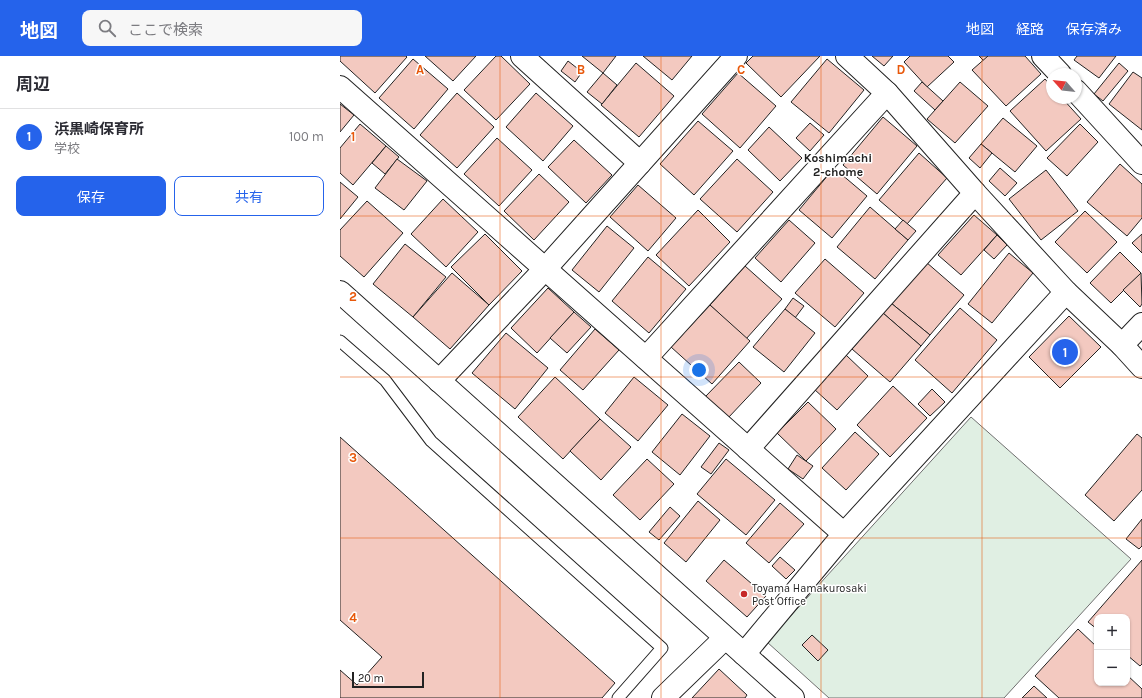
<!DOCTYPE html>
<html lang="ja">
<head>
<meta charset="utf-8">
<style>
  body { margin:0; font-family:Karla,"Noto Sans JP",sans-serif; background:#f7f7f7; color:#2b2b33 }
  .controls { position:absolute; right:12px; bottom:12px; display:grid; overflow:hidden; border-radius:8px; box-shadow:0 1px 3px #0004 }
  .controls button { width:36px; height:36px; display:grid; place-items:center; padding:0; border:0; border-bottom:1px solid #e1e1e2; background:#fff; color:#2b2b33; font:20px sans-serif }
  .compass { position:absolute; left:706px; top:12px; width:36px; height:36px; border-radius:50%; background:#fff; box-shadow:0 1px 3px #0004; rotate:297deg }
  .scale { position:absolute; left:12px; bottom:10px; width:72px; box-sizing:border-box; padding-left:4px; border:2px solid #222; border-top:0; font-size:11px; line-height:14px; white-space:nowrap; color:#222; -webkit-text-stroke:3px #fff; paint-order:stroke }
  .you { position:absolute; left:359px; top:314px; width:14px; height:14px; margin:-10px; border:3px solid #fff; border-radius:50%; background:#1a73e8; box-shadow:0 0 0 6px #1a73e833 }
  .badge { display:grid; place-items:center; width:26px; height:26px; border-radius:50%; background:#2563eb; color:#fff; font-size:13px; font-weight:700 }
  .pin { position:absolute; translate:-50% -50%; border:2px solid #fff; box-shadow:0 1px 4px #0006 }
  .list { margin:0; padding:0; list-style:none }
  h2 { display:flex; justify-content:space-between; align-items:center; height:52px; margin:0; padding:0 16px; font-size:17px }
  h2 small { font-size:13px; font-weight:400; color:#7c7c81 }
  .list li { display:grid; grid-template-columns:26px 1fr auto; gap:12px; align-items:center; box-sizing:border-box; height:56px; padding:0 16px; border-top:1px solid #e1e1e2 }
  .list b { display:block; font-size:15px; white-space:nowrap }
  .list p { margin:0; font-size:13px; white-space:nowrap; color:#7c7c81 }
  .list em { font-size:13px; font-style:normal; color:#7c7c81 }
  .actions { display:flex; gap:8px; padding:12px 16px }
  .actions a { flex:1; padding:9px 0; border:1px solid #2563eb; border-radius:8px; text-align:center; font-size:14px; color:#2563eb }
  .actions .main { background:#2563eb; color:#fff }
  .icon { flex:none; width:22px; height:22px; fill:none; stroke:currentColor; stroke-width:2; stroke-linecap:round; stroke-linejoin:round }
  .map { position:relative; flex:none; width:802px; height:642px; overflow:hidden }
  header { display:flex; align-items:center; gap:24px; box-sizing:border-box; height:56px; padding:0 20px; background:#2563eb; color:#fff }
  header strong { font-size:19px }
  nav { display:flex; gap:22px; margin-inline-start:auto; font-size:14px }
  .search { width:280px; height:36px; background:#f7f7f7; display:flex; align-items:center; gap:10px; box-sizing:border-box; padding:0 14px; border-radius:8px; color:#7c7c81; font-size:15px }
  main { display:flex }
  aside { flex:1; background:#fff }
  .map>svg:first-child { display:block }
  .green { fill:#e0efe3; stroke:#6f6f6f }
  .building { fill:#f3c9c0; stroke:#222 }
  .lines { fill:none; stroke-linecap:round; stroke-linejoin:round }
  .lane-casing { stroke:#222; stroke-width:13 }
  .street-casing { stroke:#222; stroke-width:24 }
  .secondary-casing { stroke:#222; stroke-width:24 }
  .lane { stroke:#fff; stroke-width:11 }
  .street { stroke:#fff; stroke-width:22 }
  .secondary { stroke:#fff; stroke-width:22 }
  .grid { fill:none; stroke:#e8590c; stroke-width:1; stroke-opacity:0.55 }
  .poi-dot { fill:#c62828; stroke:#fff; stroke-width:1.5 }
  .labels { text-anchor:middle; dominant-baseline:central; stroke-width:3; stroke-linejoin:round; paint-order:stroke }
  .poi-label { font-size:11px; fill:#222; stroke:#fff; text-anchor:start }
  .neighbourhood-label { font-size:12px; font-weight:bold; fill:#222; stroke:#fff }
  .grid-label { font-size:13px; text-anchor:middle; font-weight:bold; fill:#e8590c; stroke:#fff; stroke-width:3; stroke-linejoin:round; paint-order:stroke }
</style>
</head>
<body>
<header>
<strong>地図</strong>
<div class="search"><svg class="icon" aria-label="search" viewBox="0 0 24 24"><circle cx="10" cy="10" r="6"/><path d="M15 15l6 6"/></svg>ここで検索</div>
<nav><a>地図</a><a>経路</a><a>保存済み</a></nav>
</header>
<main>
<aside>
<h2>周辺<small></small></h2>
<ul class="list">
<li><span class="badge">1</span><div><b>浜黒崎保育所</b><p>学校</p></div><em>100 m</em></li>
</ul>
<div class="actions"><a class="main">保存</a><a>共有</a></div>
</aside>
<div class="map">
<svg width="802" height="642" viewBox="0 0 802 642">
  <rect width="100%" height="100%" fill="#fff"/>
  <path class="green" d="M631,361L791,503L664,642H489L427,586Z"/>
  <g class="building">
    <path d="M0,0H66L67,1L35,37L0,5Z"/>
    <path d="M85,0H136L113,25Z"/>
    <path d="M156,0H161L190,28L156,64L124,34Z"/>
    <path d="M242,0H276L263,17Z"/>
    <path d="M303,0H352L332,24Z"/>
    <path d="M413,0H480L441,41L406,7Z"/>
    <path d="M532,0H553L544,10Z"/>
    <path d="M570,0H608L614,6L587,31L564,6Z"/>
    <path d="M639,0H649L644,5Z"/>
    <path d="M648,0H685L701,18L666,50L632,14Z"/>
    <path d="M737,0H776L759,22L734,4Z"/>
    <path d="M73,3L108,33L74,73L39,42Z"/>
    <path d="M487,3L524,34L489,77L451,46Z"/>
    <path d="M228,5L242,16L235,26L221,15Z"/>
    <path d="M296,7L334,40L299,81L261,49Z"/>
    <path d="M779,7L788,15L763,45L754,38Z"/>
    <path d="M793,16L802,22V74L769,48Z"/>
    <path d="M263,17L277,29L262,48L247,36Z"/>
    <path d="M398,17L436,50L400,92L362,58Z"/>
    <path d="M705,23L712,31V42H722L741,63L706,95L670,55Z"/>
    <path d="M582,26L603,45L595,54L574,35Z"/>
    <path d="M620,26L648,50L615,87L587,63Z"/>
    <path d="M117,37L154,71L117,112L80,79Z"/>
    <path d="M196,37L233,70L203,105L166,71Z"/>
    <path d="M0,48L14,59L0,76Z"/>
    <path d="M543,61L577,90L537,138L503,109Z"/>
    <path d="M663,62L697,90L675,116L641,88Z"/>
    <path d="M358,65L393,95L354,139L320,108Z"/>
    <path d="M470,67L484,79L470,95L456,82Z"/>
    <path d="M20,68L46,90L13,129L0,117V92Z"/>
    <path d="M740,68L758,86L727,120L707,102Z"/>
    <path d="M429,71L462,102L440,125L408,94Z"/>
    <path d="M157,82L192,114L159,150L124,118Z"/>
    <path d="M234,84L272,119L246,147L208,111Z"/>
    <path d="M641,88L652,97L640,112L629,102Z"/>
    <path d="M46,90L59,101L45,118L32,107Z"/>
    <path d="M579,97L607,122L567,168L539,144Z"/>
    <path d="M57,103L87,125L64,154L35,132Z"/>
    <path d="M397,103L433,136L397,176L360,143Z"/>
    <path d="M780,108L802,128V162L787,180L747,146Z"/>
    <path d="M494,112L527,140L492,182L459,154Z"/>
    <path d="M660,112L677,127L665,140L649,125Z"/>
    <path d="M706,114L738,155L701,184L669,143Z"/>
    <path d="M199,118L229,146L194,184L164,155Z"/>
    <path d="M0,126L18,141L0,163Z"/>
    <path d="M298,129L336,162L308,195L270,161Z"/>
    <path d="M103,143L138,176L106,211L71,178Z"/>
    <path d="M27,145L63,177L24,221L0,200V174Z"/>
    <path d="M530,151L568,184L535,223L497,191Z"/>
    <path d="M358,154L390,186L349,230L316,199Z"/>
    <path d="M745,155L777,186L747,217L715,186Z"/>
    <path d="M634,159L657,179L621,219L598,199Z"/>
    <path d="M449,164L475,187L441,226L415,202Z"/>
    <path d="M563,164L576,175L568,184L555,173Z"/>
    <path d="M267,170L294,192L259,236L232,214Z"/>
    <path d="M145,178L182,215L149,249L111,211Z"/>
    <path d="M802,178V197L792,187Z"/>
    <path d="M657,179L667,189L654,203L644,194Z"/>
    <path d="M65,188L106,221L73,261L33,228Z"/>
    <path d="M780,196L801,217L771,247L750,227Z"/>
    <path d="M669,197L693,217L652,267L628,248Z"/>
    <path d="M308,201L346,233L309,277L272,245Z"/>
    <path d="M485,203L524,237L495,271L455,237Z"/>
    <path d="M586,206L624,239L590,279L551,247Z"/>
    <path d="M405,210L442,243L406,283L370,249Z"/>
    <path d="M112,217L149,249L110,293L73,261Z"/>
    <path d="M801,217L802,248L800,251L783,234Z"/>
    <path d="M208,232L234,256L197,297L171,272Z"/>
    <path d="M453,242L464,250L455,262L445,253Z"/>
    <path d="M551,247L590,279L581,290L543,257Z"/>
    <path d="M370,249L410,285L372,328L331,291Z"/>
    <path d="M620,252L657,284L612,337L575,304Z"/>
    <path d="M445,253L475,277L444,316L413,291Z"/>
    <path d="M234,256L251,271L227,297L210,282Z"/>
    <path d="M543,257L581,290L550,326L512,293Z"/>
    <path d="M729,260L761,291L720,332L689,301Z"/>
    <path d="M255,273L279,294L243,334L220,314Z"/>
    <path d="M166,277L208,312L175,353L132,317Z"/>
    <path d="M506,299L528,320L497,354L474,333Z"/>
    <path d="M399,306L421,327L388,362L365,341Z"/>
    <path d="M215,321L260,363L223,403L178,361Z"/>
    <path d="M294,321L328,349L298,385L265,357Z"/>
    <path d="M553,330L587,362L550,401L517,369Z"/>
    <path d="M592,333L605,346L590,360L578,348Z"/>
    <path d="M468,346L496,373L466,405L437,377Z"/>
    <path d="M342,358L370,380L340,419L312,396Z"/>
    <path d="M260,363L291,391L261,424L230,395Z"/>
    <path d="M515,376L539,398L506,434L482,412Z"/>
    <path d="M797,378L802,382V434L774,465L745,439Z"/>
    <path d="M0,381L275,627L262,642H0V614L17,629L42,601L0,564Z"/>
    <path d="M379,387L389,394L371,418L361,411Z"/>
    <path d="M457,399L473,410L463,423L448,413Z"/>
    <path d="M307,403L334,428L300,464L273,439Z"/>
    <path d="M386,403L435,444L406,479L357,438Z"/>
    <path d="M358,445L380,464L346,506L324,487Z"/>
    <path d="M440,447L464,468L429,507L406,487Z"/>
    <path d="M330,451L340,460L319,484L309,476Z"/>
    <path d="M802,463V490L799,493L786,483Z"/>
    <path d="M440,501L455,514L446,523L432,510Z"/>
    <path d="M384,504L426,540L407,561L366,525Z"/>
    <path d="M802,504V608L800,610L787,599V561H757V573L748,566Z"/>
    <path d="M738,573L757,591V627H787V619L802,633V642H719L695,620Z"/>
    <path d="M472,579L488,594L478,605L462,589Z"/>
    <path d="M379,613L407,639L405,642H352Z"/>
    <path d="M694,630L707,642H682Z"/>
  </g>
  <g class="lines">
    <g class="lane-casing">
      <path id="lane" d="M0,285L45,324L91,385L322,592L278,642"/>
    </g>
    <g class="street-casing">
      <g id="street">
        <path d="M182,0L300,107"/>
        <path d="M703,0L720,18"/>
        <path d="M0,31L504,478"/>
        <path d="M736,35L802,107"/>
        <path d="M635,137L726,236"/>
        <path d="M782,289L802,268"/>
        <path d="M306,302L547,37L507,0"/>
        <path d="M99,325L205,213L396,0"/>
        <path d="M408,393L635,137L547,37"/>
        <path d="M404,598L504,478L726,236L782,289L802,311"/>
        <path d="M323,642L385,582"/>
      </g>
    </g>
    <g class="secondary-casing">
      <path id="secondary" d="M0,236L453,642"/>
    </g>
    <use href="#lane" class="lane"/>
    <use href="#street" class="street"/>
    <use href="#secondary" class="secondary"/>
  </g>
  <path class="grid" d="M160,0V642M321,0V642M481,0V642M642,0V642M0,160H802M0,321H802M0,482H802"/>
  <circle class="poi-dot" cx="404" cy="538" r="4"/>
  <g class="labels">
    <g class="poi-label">
      <text x="412" y="532">Toyama Hamakurosaki<tspan x="412" dy="13">Post Office</tspan></text>
    </g>
    <g class="neighbourhood-label">
      <text x="498" y="102">Koshimachi<tspan x="498" dy="14">2-chome</tspan></text>
    </g>
  </g>
  <g class="grid-label">
    <text x="80" y="18">A</text>
    <text x="241" y="18">B</text>
    <text x="401" y="18">C</text>
    <text x="561" y="18">D</text>
    <text x="13" y="85">1</text>
    <text x="13" y="245">2</text>
    <text x="13" y="406">3</text>
    <text x="13" y="566">4</text>
  </g>
</svg>
<div class="controls">
<button>+</button>
<button>−</button>
</div>
<svg class="compass" viewBox="-18 -18 36 36"><path d="M0-13l5 13h-10z" fill="#e53935"/><path d="M0 13l5-13h-10z" fill="#7c7c81"/></svg>
<div class="scale">20 m</div>
<div class="you"></div>
<div class="pin badge" style="left:725px;top:296px">1</div>
</div>
</main>
</body>
</html>
